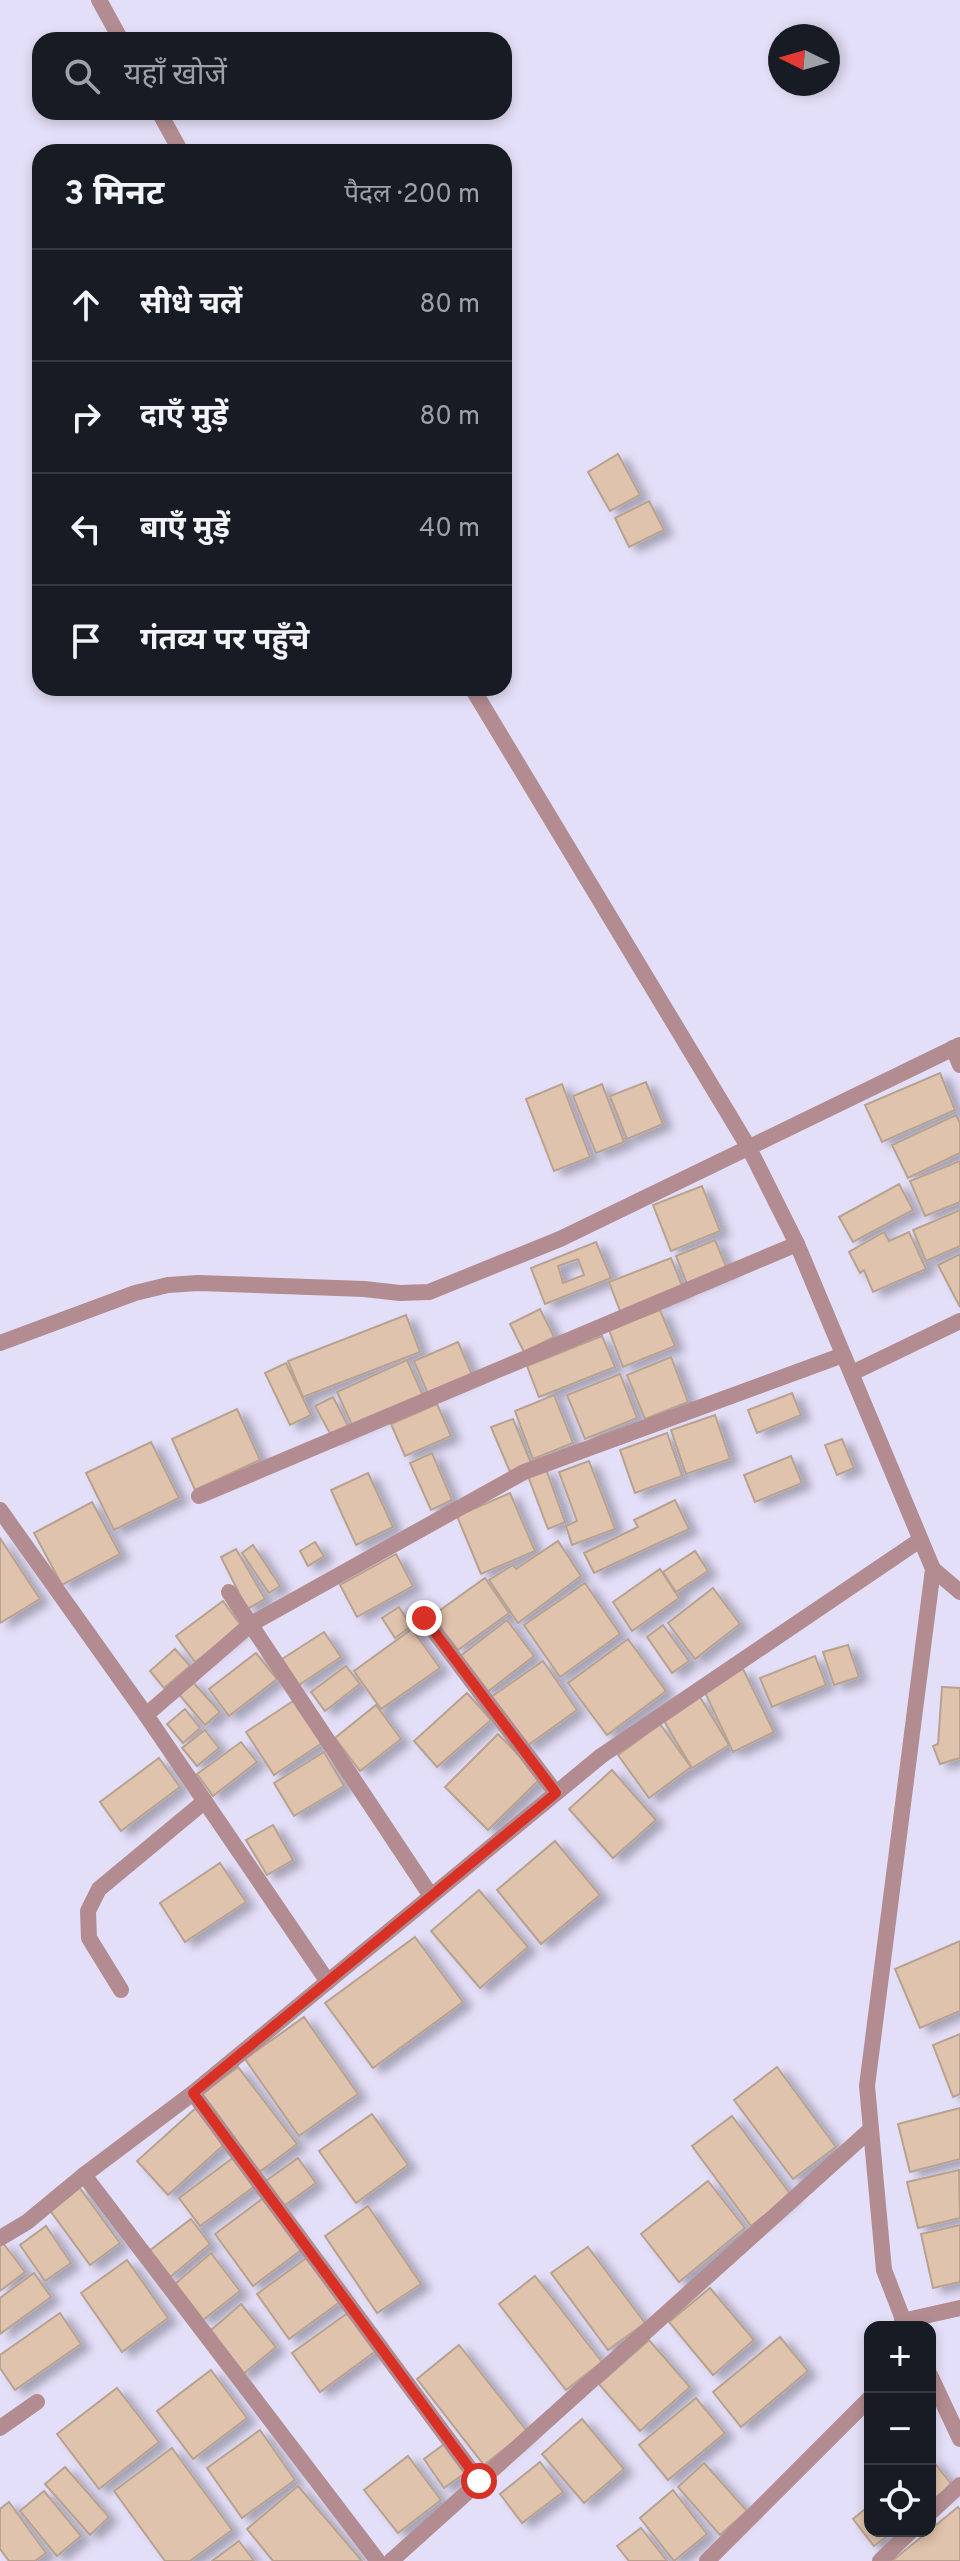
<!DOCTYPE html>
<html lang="hi">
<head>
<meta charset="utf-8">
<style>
  body { margin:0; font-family:Overpass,"Noto Sans Devanagari",sans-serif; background:#242831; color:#f1f3f6 }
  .controls { position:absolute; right:24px; bottom:24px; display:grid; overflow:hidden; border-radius:16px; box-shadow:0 4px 12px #0003 }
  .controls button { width:72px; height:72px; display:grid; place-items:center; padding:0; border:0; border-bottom:2px solid #363941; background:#171b24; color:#f1f3f6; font:40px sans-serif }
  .compass { position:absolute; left:768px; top:24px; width:72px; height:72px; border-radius:50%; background:#171b24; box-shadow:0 4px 12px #0003; rotate:275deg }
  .stop { position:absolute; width:24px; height:24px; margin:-18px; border:6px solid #d93025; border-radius:50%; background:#fff }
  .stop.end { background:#d93025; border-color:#fff; box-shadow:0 2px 8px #0008 }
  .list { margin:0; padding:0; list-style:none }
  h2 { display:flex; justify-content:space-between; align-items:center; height:104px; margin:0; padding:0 32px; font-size:34px }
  h2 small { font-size:26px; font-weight:400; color:#9ea1a6 }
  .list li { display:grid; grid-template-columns:52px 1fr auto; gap:24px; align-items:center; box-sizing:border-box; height:112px; padding:0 32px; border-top:2px solid #363941 }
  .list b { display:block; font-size:30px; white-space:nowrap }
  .list em { font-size:26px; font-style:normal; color:#9ea1a6 }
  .icon { flex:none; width:44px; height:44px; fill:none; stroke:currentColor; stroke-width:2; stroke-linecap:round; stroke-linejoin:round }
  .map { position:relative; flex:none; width:960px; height:2561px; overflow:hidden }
  .search { position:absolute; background:#171b24; box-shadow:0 4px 12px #0003; left:32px; top:32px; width:480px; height:88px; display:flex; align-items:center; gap:20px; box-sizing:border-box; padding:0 28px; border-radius:24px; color:#9ea1a6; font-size:30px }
  .panel { position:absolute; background:#171b24; box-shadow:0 4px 12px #0003; left:32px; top:144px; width:480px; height:552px; border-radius:24px }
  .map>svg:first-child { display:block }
  .building { fill:#dfc3ac; stroke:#b7a291; stroke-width:2; fill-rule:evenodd; filter:url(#shadow) }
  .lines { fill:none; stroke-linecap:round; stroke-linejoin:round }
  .minor { stroke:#b28c90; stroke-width:16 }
  .tertiary { stroke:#b28c90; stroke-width:16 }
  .route { stroke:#d93025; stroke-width:10 }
</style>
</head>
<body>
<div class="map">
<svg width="960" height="2561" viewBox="0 0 960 2561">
  <defs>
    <filter id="shadow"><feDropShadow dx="9" dy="5" stdDeviation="4" flood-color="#0004"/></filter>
  </defs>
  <rect width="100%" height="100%" fill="#e4dff8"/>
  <g class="building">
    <path d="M618,454L640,495L610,511L588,472Z"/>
    <path d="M649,501L664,530L629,547L615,518Z"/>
    <path d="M940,1073L955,1110L882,1142L865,1105Z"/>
    <path d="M646,1082L663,1124L627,1139L610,1096Z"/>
    <path d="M562,1084L590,1157L554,1171L526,1099Z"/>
    <path d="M602,1084L624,1142L596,1153L573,1096Z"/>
    <path d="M956,1115L960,1123V1153L908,1178L892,1145Z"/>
    <path d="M960,1161V1202L925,1216L910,1181Z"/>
    <path d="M899,1184L913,1210L853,1242L839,1217Z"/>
    <path d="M702,1186L720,1231L671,1251L653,1205Z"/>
    <path d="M960,1210V1246L926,1261L913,1230Z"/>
    <path d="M884,1232L889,1241L909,1232L926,1269L873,1292L864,1270L860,1273L849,1252Z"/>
    <path d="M715,1240L728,1271L688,1286L676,1256Z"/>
    <path d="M596,1242L611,1278L545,1304L531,1268ZM578,1259L584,1275L563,1283L558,1266Z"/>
    <path d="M960,1254V1307L938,1265Z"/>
    <path d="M671,1258L684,1291L622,1316L609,1282Z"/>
    <path d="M540,1309L554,1337L524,1352L510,1324Z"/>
    <path d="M660,1310L675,1346L623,1367L609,1330Z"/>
    <path d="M406,1315L420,1352L303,1397L288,1361Z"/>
    <path d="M602,1336L615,1367L539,1397L527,1366Z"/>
    <path d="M458,1342L472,1375L428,1394L414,1361Z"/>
    <path d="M671,1357L688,1402L645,1419L627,1375Z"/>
    <path d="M407,1360L423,1396L353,1427L337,1392Z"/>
    <path d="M286,1363L311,1415L290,1425L265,1373Z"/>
    <path d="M620,1374L637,1418L585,1439L567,1395Z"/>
    <path d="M792,1393L801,1415L757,1433L748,1410Z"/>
    <path d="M554,1395L573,1443L533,1459L515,1411Z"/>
    <path d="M333,1397L349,1428L332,1437L315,1406Z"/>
    <path d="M437,1404L451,1436L405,1456L391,1424Z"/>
    <path d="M237,1409L260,1460L195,1490L172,1439Z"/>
    <path d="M715,1415L730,1459L686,1474L671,1430Z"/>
    <path d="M513,1419L531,1463L510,1472L491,1427Z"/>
    <path d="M667,1433L682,1476L635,1493L620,1450Z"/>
    <path d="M842,1439L854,1468L837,1475L825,1445Z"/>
    <path d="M151,1442L179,1498L114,1530L86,1473Z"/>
    <path d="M432,1453L452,1500L431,1510L410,1463Z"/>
    <path d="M791,1456L802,1483L755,1502L744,1475Z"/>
    <path d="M589,1461L615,1529L572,1545L566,1526L577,1521L559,1472Z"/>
    <path d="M546,1469L565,1522L548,1529L528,1476Z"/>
    <path d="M368,1473L393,1527L356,1545L331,1490Z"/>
    <path d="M510,1493L535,1551L481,1574L457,1516Z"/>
    <path d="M675,1500L689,1529L594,1573L584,1553L638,1527L634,1520Z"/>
    <path d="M92,1502L120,1554L62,1585L34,1533Z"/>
    <path d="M0,1538L40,1599L0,1623Z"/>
    <path d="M558,1541L581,1576L518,1623L489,1580L513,1565L516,1569Z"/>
    <path d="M315,1542L324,1556L308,1566L300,1551Z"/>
    <path d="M253,1545L280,1586L269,1593L242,1553Z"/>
    <path d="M236,1549L265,1599L247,1609L221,1557Z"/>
    <path d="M695,1551L708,1571L676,1592L663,1572Z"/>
    <path d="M396,1554L413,1586L357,1617L340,1585Z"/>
    <path d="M660,1569L679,1598L632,1631L613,1602Z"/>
    <path d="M485,1578L509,1613L458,1650L432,1616Z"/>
    <path d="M585,1583L620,1634L560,1677L524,1625Z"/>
    <path d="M713,1588L740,1624L695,1659L668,1623Z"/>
    <path d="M223,1601L242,1627L195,1662L176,1636Z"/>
    <path d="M399,1607L411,1626L395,1638L382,1618Z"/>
    <path d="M507,1620L534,1656L486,1693L459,1657Z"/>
    <path d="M663,1625L689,1661L672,1673L647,1637Z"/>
    <path d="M412,1629L440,1668L381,1709L354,1671Z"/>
    <path d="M324,1632L341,1657L299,1685L282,1659Z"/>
    <path d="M628,1639L666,1691L607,1735L568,1683Z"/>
    <path d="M848,1645L859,1677L834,1685L823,1652Z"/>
    <path d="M175,1649L190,1666L164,1688L150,1671Z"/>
    <path d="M256,1653L277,1679L229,1716L209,1689Z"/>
    <path d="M815,1656L826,1685L772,1707L760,1678Z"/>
    <path d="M543,1661L577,1710L527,1746L491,1697Z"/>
    <path d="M346,1666L360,1684L325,1711L311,1692Z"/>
    <path d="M743,1669L774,1732L733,1752L703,1688Z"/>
    <path d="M191,1680L220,1712L205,1725L177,1692Z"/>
    <path d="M942,1687L960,1688V1758L940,1764L933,1746L938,1744Z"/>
    <path d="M467,1693L491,1720L437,1767L414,1741Z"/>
    <path d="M700,1697L729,1745L692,1768L663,1719Z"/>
    <path d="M293,1701L322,1743L274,1775L246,1732Z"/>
    <path d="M376,1705L401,1739L360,1771L335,1738Z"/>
    <path d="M185,1709L200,1728L183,1743L167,1724Z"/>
    <path d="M660,1724L691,1767L649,1798L618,1755Z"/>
    <path d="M205,1730L219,1748L197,1766L182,1748Z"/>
    <path d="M498,1734L541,1778L488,1830L445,1787Z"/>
    <path d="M241,1742L257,1762L213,1796L197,1774Z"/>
    <path d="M324,1752L344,1786L294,1816L274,1783Z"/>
    <path d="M159,1758L180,1787L121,1831L100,1802Z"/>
    <path d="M612,1770L656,1820L613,1858L569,1809Z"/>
    <path d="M273,1825L293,1860L267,1875L246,1840Z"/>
    <path d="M555,1841L600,1895L541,1944L497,1890Z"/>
    <path d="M220,1863L246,1902L185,1942L160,1903Z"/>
    <path d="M479,1890L528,1947L480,1988L431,1931Z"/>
    <path d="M415,1937L463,2002L373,2068L325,2003Z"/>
    <path d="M960,1941V2011L920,2028L895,1969Z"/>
    <path d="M304,2017L358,2094L299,2136L245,2059Z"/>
    <path d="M960,2034V2094L953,2097L933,2045Z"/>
    <path d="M238,2067L297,2144L258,2173L199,2096Z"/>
    <path d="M777,2067L836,2147L793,2179L734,2100Z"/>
    <path d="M196,2108L227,2142L168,2195L137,2161Z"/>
    <path d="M960,2108V2159L910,2172L898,2124Z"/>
    <path d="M372,2114L408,2165L356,2203L319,2151Z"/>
    <path d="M732,2116L791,2195L751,2226L692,2146Z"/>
    <path d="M234,2157L255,2186L200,2226L179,2198Z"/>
    <path d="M298,2158L316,2183L281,2208L263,2183Z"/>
    <path d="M959,2170L960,2218L918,2228L907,2182Z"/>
    <path d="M708,2181L745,2228L679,2282L641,2234Z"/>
    <path d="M79,2187L120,2243L90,2265L49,2209Z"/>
    <path d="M266,2196L304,2248L253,2286L215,2234Z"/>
    <path d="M368,2206L421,2284L377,2313L325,2236Z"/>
    <path d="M191,2219L210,2244L169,2278L149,2251Z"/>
    <path d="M960,2225V2282L933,2288L921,2234Z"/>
    <path d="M46,2226L71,2263L45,2281L20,2245Z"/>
    <path d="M3,2243L25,2272L0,2291V2245Z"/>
    <path d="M588,2247L645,2323L608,2350L551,2273Z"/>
    <path d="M211,2253L240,2291L203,2320L175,2284Z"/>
    <path d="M312,2254L344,2299L289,2339L257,2294Z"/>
    <path d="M127,2260L168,2318L122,2352L81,2293Z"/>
    <path d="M34,2273L51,2297L0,2334V2298Z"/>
    <path d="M535,2276L602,2362L566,2390L499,2304Z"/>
    <path d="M710,2288L754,2340L713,2375L669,2322Z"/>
    <path d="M241,2304L276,2347L242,2375L209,2332Z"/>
    <path d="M349,2312L377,2350L320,2392L292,2353Z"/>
    <path d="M60,2313L81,2344L15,2390L0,2368V2355Z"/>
    <path d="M780,2337L808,2371L741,2427L713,2392Z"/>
    <path d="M649,2340L690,2387L640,2431L599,2384Z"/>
    <path d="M459,2345L527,2431L484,2465L417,2379Z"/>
    <path d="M211,2370L247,2418L193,2459L157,2411Z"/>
    <path d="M117,2388L159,2442L99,2489L57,2434Z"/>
    <path d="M696,2398L725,2433L668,2480L639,2445Z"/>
    <path d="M582,2419L624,2469L584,2503L542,2454Z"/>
    <path d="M260,2430L295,2480L242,2518L207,2468Z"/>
    <path d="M447,2442L468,2471L444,2488L424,2459Z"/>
    <path d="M172,2448L232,2530L190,2561H165L114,2491Z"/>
    <path d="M408,2456L441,2500L398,2533L364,2490Z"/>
    <path d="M930,2457L952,2485L930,2502Z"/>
    <path d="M540,2462L563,2492L522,2523L500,2494Z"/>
    <path d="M704,2463L747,2511L720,2535L678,2487Z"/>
    <path d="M65,2467L109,2517L90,2535L45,2484Z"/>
    <path d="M298,2486L362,2561H273L247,2529Z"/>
    <path d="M673,2490L707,2534L674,2561L640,2518Z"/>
    <path d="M44,2491L81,2536L57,2556L20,2511Z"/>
    <path d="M9,2502L46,2553L35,2561H9L0,2549V2509Z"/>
    <path d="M870,2505V2531H894L874,2546L853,2519Z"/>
    <path d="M958,2507L960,2510V2561H892Z"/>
    <path d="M641,2528L667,2561H629L617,2546Z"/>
    <path d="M239,2541L254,2561H212Z"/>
  </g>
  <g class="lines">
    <g class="minor">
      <path d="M953,1048L960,1065"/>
      <path d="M0,1343L135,1293L168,1285L198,1283L364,1289L400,1293L429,1292L560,1239L960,1045"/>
      <path d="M852,1373L960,1321"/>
      <path d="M199,1496L797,1244"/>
      <path d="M0,1510L146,1715L328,1982"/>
      <path d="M933,1569L960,1592"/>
      <path d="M229,1592L431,1896"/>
      <path d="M424,1618L556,1793"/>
      <path d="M146,1715L251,1624L524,1472L843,1355"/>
      <path d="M121,1990L89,1938L88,1911L99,1889L205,1801"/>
      <path d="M193,2093L479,2481"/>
      <path d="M84,2175L378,2561"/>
      <path d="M0,2238L27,2222L84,2175L193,2093L601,1756L920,1540"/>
      <path d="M902,2321L960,2308"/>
      <path d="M0,2428L37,2402"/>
      <path d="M930,2513L960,2485"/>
      <path d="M391,2561L870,2130"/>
      <path d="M707,2561L870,2398"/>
      <path d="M880,2561L911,2531"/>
    </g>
    <g class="tertiary">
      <path d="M99,0L121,40"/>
      <path d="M159,112L181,152"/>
      <path d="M472,688L749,1148L797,1244L933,1569L867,2086L884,2270L906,2327"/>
      <path d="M930,2375L960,2439"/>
    </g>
  </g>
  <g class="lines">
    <path class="route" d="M424,1618L556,1793L193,2093L479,2481"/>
  </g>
</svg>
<div class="controls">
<button>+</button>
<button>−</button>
<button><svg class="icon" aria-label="locate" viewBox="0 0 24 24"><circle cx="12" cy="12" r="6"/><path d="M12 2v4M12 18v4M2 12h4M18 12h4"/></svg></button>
</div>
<svg class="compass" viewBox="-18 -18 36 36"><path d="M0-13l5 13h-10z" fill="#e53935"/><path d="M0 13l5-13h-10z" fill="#9ea1a6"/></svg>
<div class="stop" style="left:479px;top:2481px"></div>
<div class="stop end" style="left:424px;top:1618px"></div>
<div class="search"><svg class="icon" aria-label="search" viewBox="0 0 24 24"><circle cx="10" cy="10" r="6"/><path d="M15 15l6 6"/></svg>यहाँ खोजें</div>
<section class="panel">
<h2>3 मिनट<small>पैदल · 200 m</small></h2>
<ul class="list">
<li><svg class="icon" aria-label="ahead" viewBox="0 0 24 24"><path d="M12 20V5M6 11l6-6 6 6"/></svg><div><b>सीधे चलें</b></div><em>80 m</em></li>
<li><svg class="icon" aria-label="right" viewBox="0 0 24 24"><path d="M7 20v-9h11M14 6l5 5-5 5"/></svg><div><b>दाएँ मुड़ें</b></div><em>80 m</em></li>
<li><svg class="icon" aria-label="left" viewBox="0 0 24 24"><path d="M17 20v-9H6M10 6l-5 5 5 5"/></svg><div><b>बाएँ मुड़ें</b></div><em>40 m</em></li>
<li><svg class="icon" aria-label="arrive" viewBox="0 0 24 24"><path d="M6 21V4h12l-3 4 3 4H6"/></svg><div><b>गंतव्य पर पहुँचे</b></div></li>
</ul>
</section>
</div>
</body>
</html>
